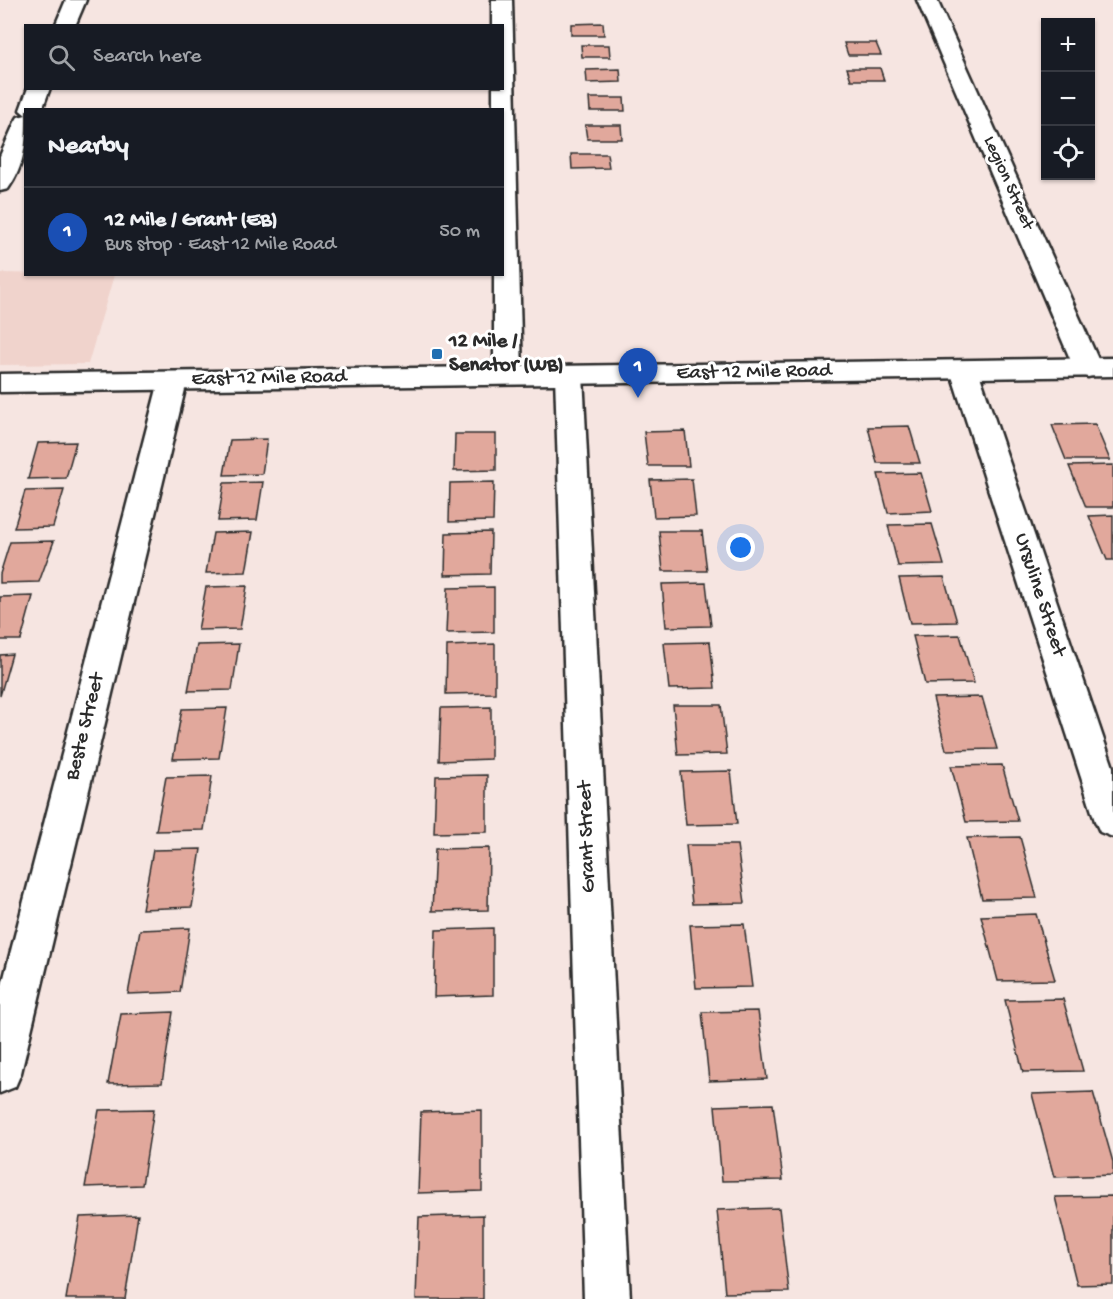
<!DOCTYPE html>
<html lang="en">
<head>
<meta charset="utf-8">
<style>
  body { margin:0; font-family:"Gochi Hand",sans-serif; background:#242831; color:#f1f3f6 }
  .controls { position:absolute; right:18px; top:18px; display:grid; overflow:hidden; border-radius:0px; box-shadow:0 2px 4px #0004 }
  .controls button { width:54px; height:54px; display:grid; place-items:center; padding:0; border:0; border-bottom:2px solid #363941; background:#171b24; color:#f1f3f6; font:30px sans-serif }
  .you { position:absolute; left:741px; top:548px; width:21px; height:21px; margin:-15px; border:4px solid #fff; border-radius:50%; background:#1a73e8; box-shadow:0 0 0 9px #1a73e833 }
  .badge { display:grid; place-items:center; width:39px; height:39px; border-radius:50%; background:#1f6fb2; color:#fff; font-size:20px; font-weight:700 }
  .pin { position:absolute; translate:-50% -50px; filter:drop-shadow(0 2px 3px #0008) }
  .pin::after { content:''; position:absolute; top:32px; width:21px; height:18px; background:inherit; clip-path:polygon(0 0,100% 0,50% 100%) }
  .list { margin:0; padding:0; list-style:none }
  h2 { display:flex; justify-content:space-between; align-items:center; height:78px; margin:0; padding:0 24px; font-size:26px }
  h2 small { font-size:20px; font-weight:400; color:#9ea1a6 }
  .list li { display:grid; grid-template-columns:39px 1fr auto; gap:18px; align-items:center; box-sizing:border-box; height:90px; padding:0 24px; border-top:2px solid #363941 }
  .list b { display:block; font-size:22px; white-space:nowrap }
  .list p { margin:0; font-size:20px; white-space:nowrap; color:#9ea1a6 }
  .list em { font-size:20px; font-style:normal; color:#9ea1a6 }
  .icon { flex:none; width:33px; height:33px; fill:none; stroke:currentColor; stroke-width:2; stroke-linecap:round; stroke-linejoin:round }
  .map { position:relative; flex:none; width:1113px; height:1299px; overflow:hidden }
  .search { position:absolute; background:#171b24; box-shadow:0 2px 4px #0004; left:24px; top:24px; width:480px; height:66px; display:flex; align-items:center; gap:15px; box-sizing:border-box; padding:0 21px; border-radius:0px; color:#9ea1a6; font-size:22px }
  .panel { position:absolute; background:#171b24; box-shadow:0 2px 4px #0004; left:24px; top:108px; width:480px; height:168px; border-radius:0px }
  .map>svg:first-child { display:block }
  .built { fill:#f0d3cc }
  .building { fill:#e1a89c; stroke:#2b2b2b; stroke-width:1.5 }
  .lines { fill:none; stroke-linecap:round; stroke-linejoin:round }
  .minor-casing { stroke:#2b2b2b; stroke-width:5 }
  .secondary-casing { stroke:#2b2b2b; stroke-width:5 }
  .minor { fill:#fff; fill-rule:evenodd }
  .secondary { fill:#fff; fill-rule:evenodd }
  .poi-dot { fill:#1f6fb2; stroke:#fff; stroke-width:2 }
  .labels { text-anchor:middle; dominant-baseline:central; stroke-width:6; stroke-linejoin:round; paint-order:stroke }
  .far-street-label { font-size:18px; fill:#2b2b2b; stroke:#fff }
  .poi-label { font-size:21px; font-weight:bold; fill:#2b2b2b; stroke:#fff; text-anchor:start }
  .street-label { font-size:21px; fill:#2b2b2b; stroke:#fff }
</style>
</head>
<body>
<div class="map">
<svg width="1113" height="1299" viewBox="0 0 1113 1299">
  <rect width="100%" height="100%" fill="#f6e5e1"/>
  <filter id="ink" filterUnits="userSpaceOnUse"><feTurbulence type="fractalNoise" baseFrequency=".0167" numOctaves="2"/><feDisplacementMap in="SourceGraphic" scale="12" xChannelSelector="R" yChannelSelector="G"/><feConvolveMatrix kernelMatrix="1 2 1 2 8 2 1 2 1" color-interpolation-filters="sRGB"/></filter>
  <g filter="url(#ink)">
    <path class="built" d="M0,273L114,275L88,364L0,365Z"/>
    <g class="building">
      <path d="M603,23L604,35H571V24Z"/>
      <path d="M844,43H876L881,55H848Z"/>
      <path d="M581,45H609L610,57H582Z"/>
      <path d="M847,68H880L884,80H851Z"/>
      <path d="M620,69L621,82L587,83L586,70Z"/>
      <path d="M589,98H624L625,111H590Z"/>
      <path d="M585,125H621L622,139H587Z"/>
      <path d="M571,154H607L609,168L572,169Z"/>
      <path d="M1095,424L1110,460H1066L1052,425Z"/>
      <path d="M909,426L920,463H877L868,427Z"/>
      <path d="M685,431L689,466H648L644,432Z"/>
      <path d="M455,434H496V470L454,471Z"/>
      <path d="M267,439L262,474L224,475L230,440Z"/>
      <path d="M76,442L66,478L28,479L38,443Z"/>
      <path d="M1113,465V507H1086L1069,466Z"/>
      <path d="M921,473L932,511L888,513L878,474Z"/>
      <path d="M692,479L696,516L654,517L650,480Z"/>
      <path d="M263,482L257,520L218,521L224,483Z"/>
      <path d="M494,482L493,521L449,522L450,483Z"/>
      <path d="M64,490L53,527L14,528L25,491Z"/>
      <path d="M1113,515V560H1107L1089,516Z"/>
      <path d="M932,524L944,565L898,566L888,525Z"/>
      <path d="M659,531H702L707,571H663Z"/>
      <path d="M253,532L246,572L206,573L213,533Z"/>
      <path d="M491,532L490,574L445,575L446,533Z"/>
      <path d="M54,541L39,582L0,583V574L10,542Z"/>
      <path d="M944,577L957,622L910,623L899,578Z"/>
      <path d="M706,583L711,626L666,627L662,584Z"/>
      <path d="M247,586L240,629L198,630L206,587Z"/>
      <path d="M494,587V632L446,633L448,588Z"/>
      <path d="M33,596L21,640H0V597Z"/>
      <path d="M960,635L974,683L925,684L913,636Z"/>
      <path d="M710,642L715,688L669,689L664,643Z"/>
      <path d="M239,644L232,690L188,691L197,645Z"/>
      <path d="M495,644V693L446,694L447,646Z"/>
      <path d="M12,654L0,696V655Z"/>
      <path d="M982,697L997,749L946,750L933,698Z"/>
      <path d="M673,705H721L727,754L678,755Z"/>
      <path d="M491,707V759L439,761L441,708Z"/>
      <path d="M227,708L219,758L173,759L182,709Z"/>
      <path d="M1002,765L1018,821L966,822L951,766Z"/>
      <path d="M731,771L737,824L686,825L681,772Z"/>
      <path d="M487,775V832L434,833L436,776Z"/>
      <path d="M212,776L204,830L156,831L166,777Z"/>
      <path d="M1020,837L1037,898L982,899L967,838Z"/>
      <path d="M686,845H737L745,903L692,904Z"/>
      <path d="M489,848L488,910L432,911L435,849Z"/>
      <path d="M201,849L192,907L142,909L153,850Z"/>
      <path d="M1036,914L1055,980L998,981L981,916Z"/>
      <path d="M744,924L752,987L696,988L690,925Z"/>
      <path d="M190,928L180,992L128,994L140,930Z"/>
      <path d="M493,928V995L434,997L436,930Z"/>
      <path d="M1063,999L1083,1071L1023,1072L1005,1000Z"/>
      <path d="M758,1011L767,1079L709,1081L702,1012Z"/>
      <path d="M173,1012L162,1083L108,1084L121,1014Z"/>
      <path d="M1093,1092L1113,1162V1175L1054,1177L1032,1094Z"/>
      <path d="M773,1104L783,1180L722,1181L715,1106Z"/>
      <path d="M154,1109L142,1185L85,1187L99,1110Z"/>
      <path d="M482,1110V1191L418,1193L421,1112Z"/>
      <path d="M1113,1196V1284L1077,1285L1055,1197Z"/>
      <path d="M779,1208L789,1292L725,1293L717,1210Z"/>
      <path d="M138,1215L125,1299H66L80,1217Z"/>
      <path d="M483,1215V1299H416L419,1217Z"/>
    </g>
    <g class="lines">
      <g class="minor-casing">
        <g id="minor">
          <path d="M66,0H86L75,26H55Z"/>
          <path d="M492,0H512L522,375L518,381L508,384L498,381L494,375V274H502V110H493V88H502V26H492Z"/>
          <path d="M917,0H937L1102,368L1098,374L1088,377L1078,374L1074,368Z"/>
          <path d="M28,88H50L42,110H26V115L20,110Z"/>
          <path d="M26,115C26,143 25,165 8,189L0,191V156L15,122L18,117Z"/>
          <path d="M964,361L974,364L978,370L1113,767V837L1100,832L1095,821L950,370L954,364Z"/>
          <path d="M569,366L579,369L583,375L630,1299H584L555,375L559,369Z"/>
          <path d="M173,372L183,375L187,381L21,1073L15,1087L0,1093V993L159,381L163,375Z"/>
        </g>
      </g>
      <g class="secondary-casing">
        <path id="secondary" d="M1113,358V376L0,392V374Z"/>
      </g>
      <use href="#minor" class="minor"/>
      <use href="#secondary" class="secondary"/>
    </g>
  </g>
  <rect class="poi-dot" x="431" y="348" width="12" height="12" rx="3"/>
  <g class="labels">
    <g class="far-street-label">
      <text transform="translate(1008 183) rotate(66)">Legion Street</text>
    </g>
    <g class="poi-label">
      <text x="449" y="342">12 Mile /<tspan x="449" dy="24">Senator (WB)</tspan></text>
    </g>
    <g class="street-label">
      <text transform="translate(754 373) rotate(-1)">East 12 Mile Road</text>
      <text transform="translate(269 379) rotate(-1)">East 12 Mile Road</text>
      <text transform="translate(1039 595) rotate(72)">Ursuline Street</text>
      <text transform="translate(86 727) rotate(-76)">Beste Street</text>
      <text transform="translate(588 837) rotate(-92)">Grant Street</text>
    </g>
  </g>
</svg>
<div class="controls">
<button>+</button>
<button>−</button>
<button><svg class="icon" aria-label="locate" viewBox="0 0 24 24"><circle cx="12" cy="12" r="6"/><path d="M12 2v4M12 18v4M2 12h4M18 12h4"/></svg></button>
</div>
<div class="you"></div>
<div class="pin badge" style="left:638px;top:398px;background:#1a4fb4">1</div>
<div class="search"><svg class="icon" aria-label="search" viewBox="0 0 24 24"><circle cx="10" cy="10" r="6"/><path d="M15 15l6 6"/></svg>Search here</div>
<section class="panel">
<h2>Nearby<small></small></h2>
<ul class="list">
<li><span class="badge" style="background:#1a4fb4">1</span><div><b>12 Mile / Grant (EB)</b><p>Bus stop · East 12 Mile Road</p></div><em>50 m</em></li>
</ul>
</section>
</div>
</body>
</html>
